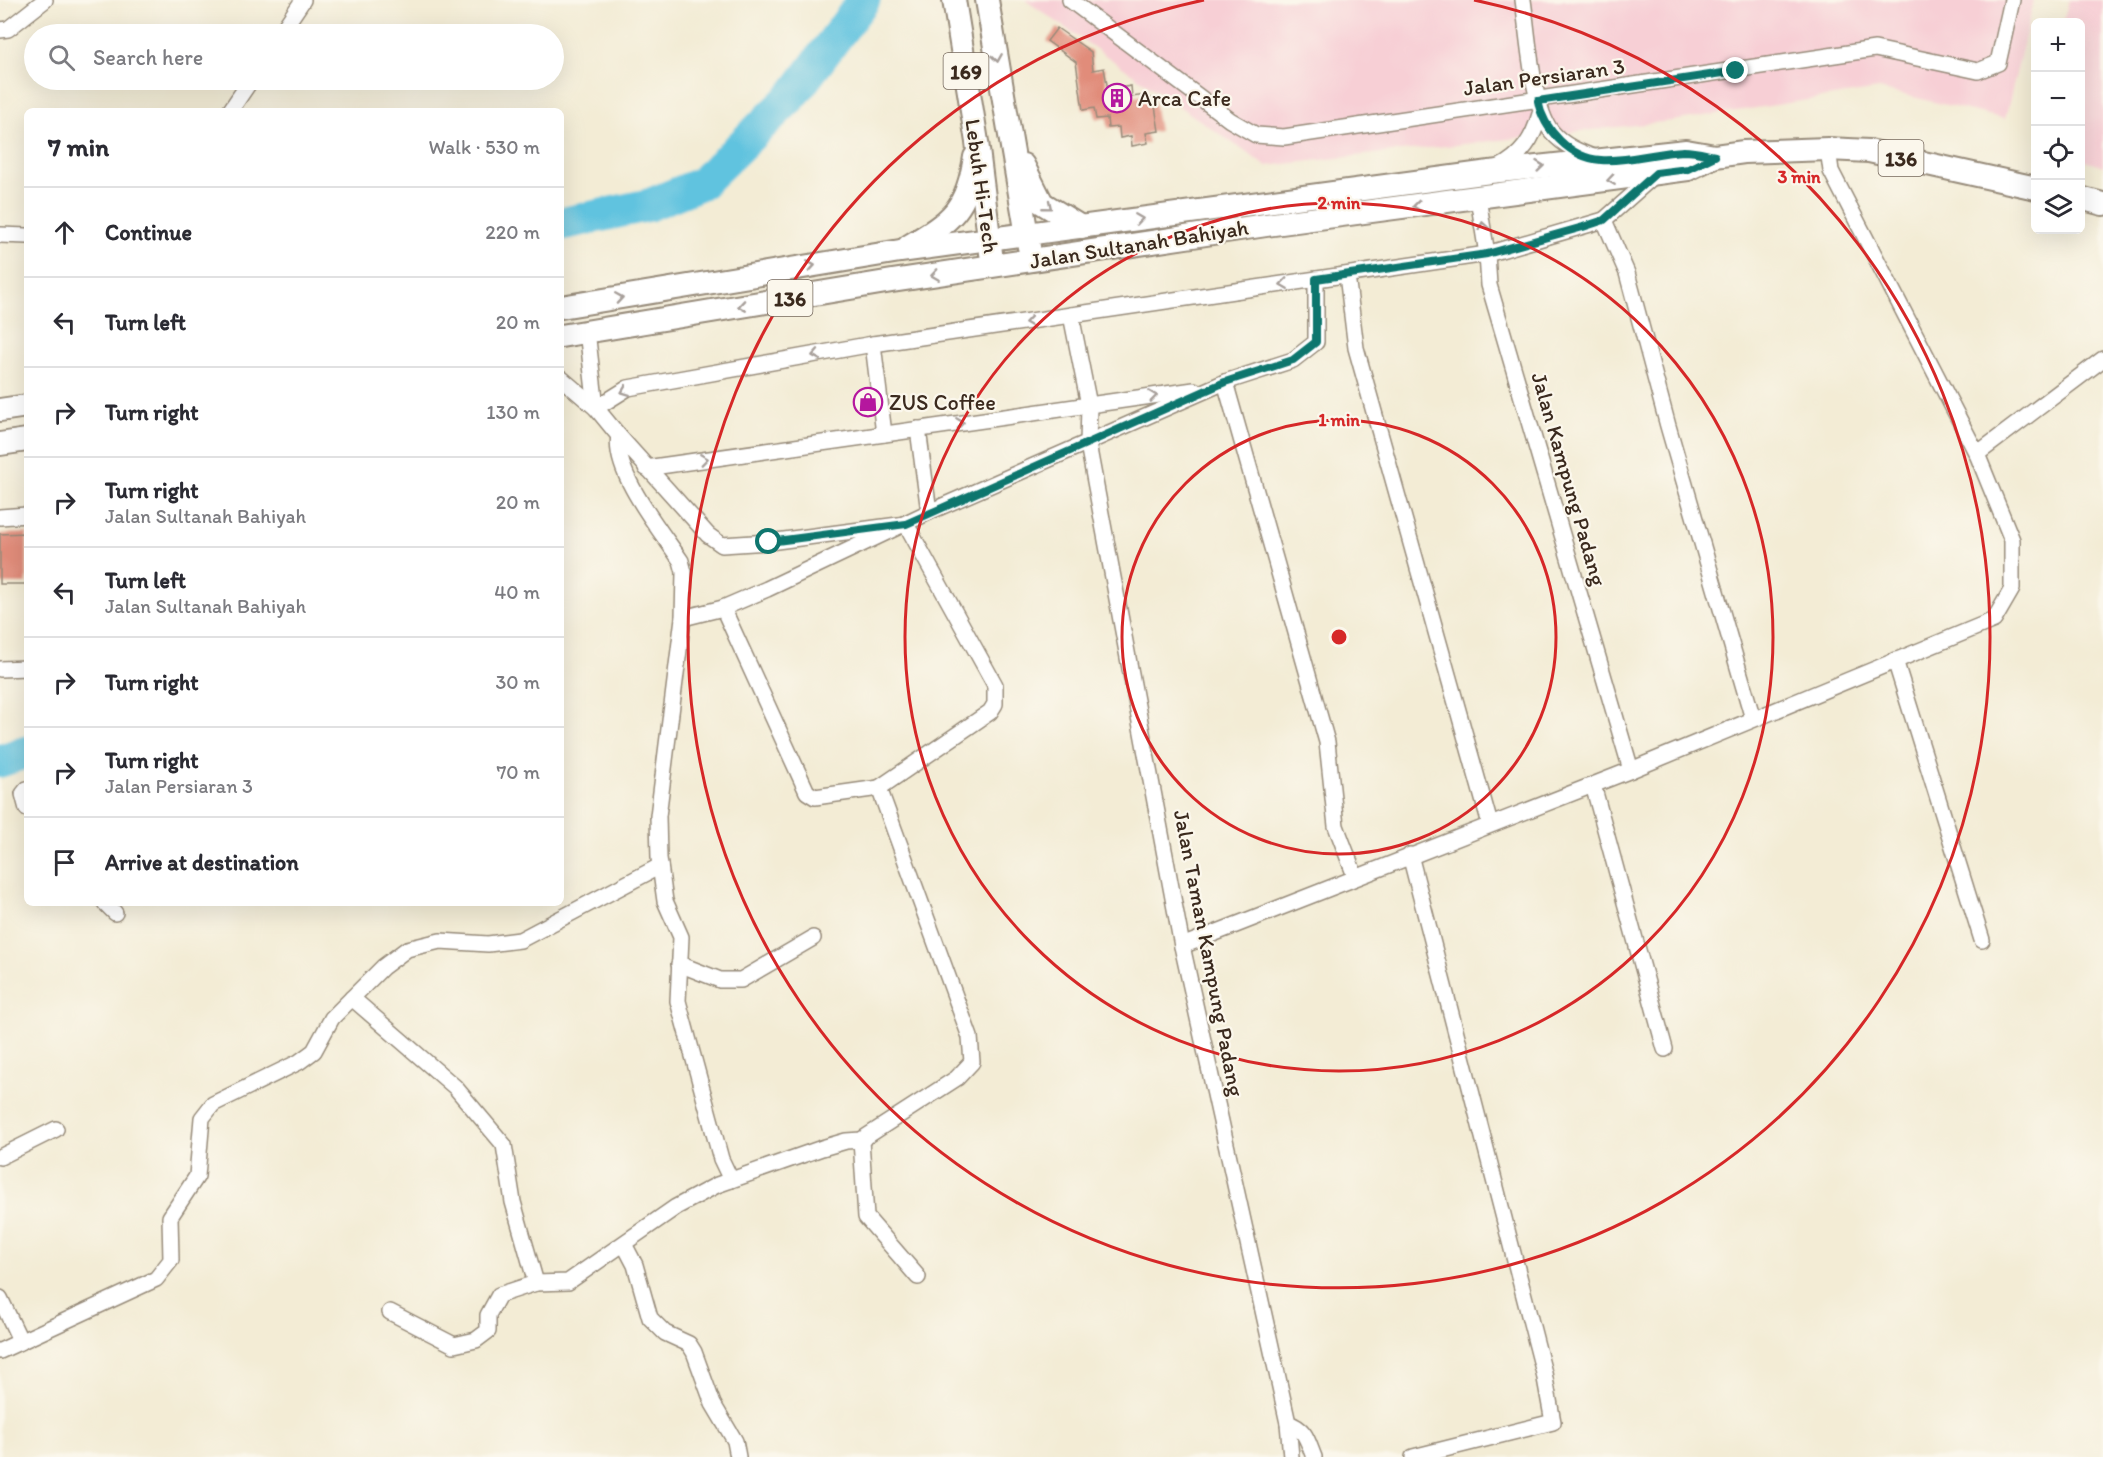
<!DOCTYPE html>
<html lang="en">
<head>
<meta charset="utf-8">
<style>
  body { margin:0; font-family:Itim,sans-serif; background:#f7f7f7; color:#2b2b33 }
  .controls { position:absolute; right:18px; top:18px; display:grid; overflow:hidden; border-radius:9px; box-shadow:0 6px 24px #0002 }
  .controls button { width:54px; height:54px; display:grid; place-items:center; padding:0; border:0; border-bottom:2px solid #e1e1e2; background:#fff; color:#2b2b33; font:30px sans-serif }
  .stop { position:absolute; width:18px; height:18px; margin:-14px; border:4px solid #0f766e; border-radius:50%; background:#fff }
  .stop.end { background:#0f766e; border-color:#fff; box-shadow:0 2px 6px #0008 }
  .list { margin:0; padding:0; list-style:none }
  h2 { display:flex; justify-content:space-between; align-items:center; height:78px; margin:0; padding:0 24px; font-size:26px }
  h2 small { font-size:20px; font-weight:400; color:#7c7c81 }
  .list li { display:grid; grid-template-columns:39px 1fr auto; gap:18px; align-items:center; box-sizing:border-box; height:90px; padding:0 24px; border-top:2px solid #e1e1e2 }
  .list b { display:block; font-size:22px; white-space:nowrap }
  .list p { margin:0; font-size:20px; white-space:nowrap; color:#7c7c81 }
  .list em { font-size:20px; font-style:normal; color:#7c7c81 }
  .icon { flex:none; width:33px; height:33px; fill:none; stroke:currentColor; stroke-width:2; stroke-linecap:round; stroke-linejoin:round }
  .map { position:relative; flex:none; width:2103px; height:1457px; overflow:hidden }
  .search { position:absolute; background:#fff; box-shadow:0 6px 24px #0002; left:24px; top:24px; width:540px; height:66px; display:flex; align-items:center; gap:15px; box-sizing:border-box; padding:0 21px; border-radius:33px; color:#7c7c81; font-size:22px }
  .panel { position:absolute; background:#fff; box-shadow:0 6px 24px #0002; left:24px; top:108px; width:540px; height:798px; border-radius:9px }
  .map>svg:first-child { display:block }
  .built { fill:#f7cfd5 }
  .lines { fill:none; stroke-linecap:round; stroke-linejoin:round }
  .river { stroke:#61c3df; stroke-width:33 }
  .building { fill:#e18c7a }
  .minor-casing { stroke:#978b7a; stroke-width:18 }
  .primary-casing { stroke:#978b7a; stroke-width:26 }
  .minor { stroke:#fff; stroke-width:15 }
  .primary { stroke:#fff; stroke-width:22 }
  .oneway { stroke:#a79f9a }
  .route { stroke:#0f766e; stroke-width:8 }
  .ring { fill:none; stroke:#d62828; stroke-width:3 }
  .labels { text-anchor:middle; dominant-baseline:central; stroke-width:4.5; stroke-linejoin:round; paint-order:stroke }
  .shield { fill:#fbf7ec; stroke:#75685c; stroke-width:1.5 }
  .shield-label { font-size:21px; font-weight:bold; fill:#3b2a1e }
  .street-label { font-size:22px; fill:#3b2a1e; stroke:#fbf7ec }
  .poi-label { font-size:22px; fill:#3b2a1e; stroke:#fbf7ec; text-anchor:start }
  .centre { fill:#d62828; stroke:#fbf7ec; stroke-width:3 }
  .ring-label { font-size:18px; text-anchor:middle; font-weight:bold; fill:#d62828; stroke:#fbf7ec; stroke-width:4.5; stroke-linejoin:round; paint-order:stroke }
</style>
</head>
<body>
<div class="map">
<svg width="2103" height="1457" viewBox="0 0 2103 1457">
  <rect width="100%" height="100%" fill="#fbf7ec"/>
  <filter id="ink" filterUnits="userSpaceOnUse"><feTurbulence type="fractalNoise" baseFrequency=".0167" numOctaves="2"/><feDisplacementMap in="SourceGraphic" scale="12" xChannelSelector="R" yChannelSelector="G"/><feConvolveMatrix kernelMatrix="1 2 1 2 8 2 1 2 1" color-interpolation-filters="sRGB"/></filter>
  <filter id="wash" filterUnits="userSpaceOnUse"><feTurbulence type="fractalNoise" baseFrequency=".008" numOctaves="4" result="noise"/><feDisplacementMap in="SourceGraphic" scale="24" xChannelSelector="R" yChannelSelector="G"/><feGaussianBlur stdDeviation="1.35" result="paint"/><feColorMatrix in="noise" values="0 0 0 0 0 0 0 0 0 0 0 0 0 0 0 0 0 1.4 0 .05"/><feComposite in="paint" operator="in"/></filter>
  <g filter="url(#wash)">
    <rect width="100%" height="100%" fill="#f3ecd5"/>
    <g class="built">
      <path d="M1025,0H2034L2005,119L1879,89L1672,121L1266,166Z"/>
      <path d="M2069,0H2103V166L2081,160L2080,22H2063Z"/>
    </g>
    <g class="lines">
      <g class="river">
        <path d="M561,224L649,205L702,183L793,95L864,0"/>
        <path d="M0,761L27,752"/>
      </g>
    </g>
    <g id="blocks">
      <g class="building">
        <path d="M1057,28L1091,52L1093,70L1104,68L1108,90L1131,86L1132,97L1146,95L1154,100L1159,131L1146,133L1148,143L1132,146L1131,136L1120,138L1119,127L1108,128L1107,118L1096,119L1094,108L1083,110L1076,62L1047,41Z"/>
        <path d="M27,533V584H0V534Z"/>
      </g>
    </g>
  </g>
  <g filter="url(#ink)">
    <use href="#blocks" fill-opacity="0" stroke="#978b7a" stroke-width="1.5"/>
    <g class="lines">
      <g class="minor-casing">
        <g id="minor">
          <path d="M1070,0L1230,120L1256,135L1284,137L1875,49L1978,71L1998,63L2012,0"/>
          <path d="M1523,0C1528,33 1532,108 1552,132C1564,146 1579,152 1596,158"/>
          <path d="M0,30L8,29L45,0"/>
          <path d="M280,34L303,0"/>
          <path d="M230,111L251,80"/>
          <path d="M1498,168C1522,156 1533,139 1540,114"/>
          <path d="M1478,198L1487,254L1489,285L1631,770"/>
          <path d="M1604,220L1656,174"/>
          <path d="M0,235L27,236"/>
          <path d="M1347,275L1356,348L1490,824"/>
          <path d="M1071,315L1089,405L1088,444L1182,946L1288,1423C1306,1429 1307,1440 1314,1457"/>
          <path d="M587,331L596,408"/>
          <path d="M873,344L884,434"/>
          <path d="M561,378L596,408L619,436C612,472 661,531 681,561L684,572L683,618L658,816L659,858L665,901L681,937L678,1001L721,1159L731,1180"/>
          <path d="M1225,382L1327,742L1336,826L1355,876"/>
          <path d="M596,408L628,388L873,344L1487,254L1604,220L1627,273L1668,426L1753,719"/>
          <path d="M918,429L929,512"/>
          <path d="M1977,454L2103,359"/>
          <path d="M646,468L1194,390"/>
          <path d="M0,517L27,515"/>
          <path d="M723,608L807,792L815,797L879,788"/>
          <path d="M683,618L723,608L767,589L929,512L1225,382L1293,360L1316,342V279"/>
          <path d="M1895,660L1982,940"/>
          <path d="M0,669L27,668"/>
          <path d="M1593,785L1665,1049"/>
          <path d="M27,789L23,794L27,809"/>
          <path d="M1410,855L1544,1373L1553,1422L1413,1457"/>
          <path d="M105,903L115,913"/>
          <path d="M1182,946L1631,770L1994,620L2012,589V540L1977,454L1831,171L1828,149"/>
          <path d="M679,964L720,980H741L813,938"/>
          <path d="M352,998L455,1087L504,1145L513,1202L536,1283"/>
          <path d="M861,1140L866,1217L918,1277"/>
          <path d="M0,1157L56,1129"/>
          <path d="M624,1244L635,1265L650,1318L665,1333L689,1344L694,1352L713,1404L735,1441L738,1457"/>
          <path d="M0,1298L21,1342"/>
          <path d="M390,1312L454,1345L476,1340L488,1331V1315L499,1295L536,1283L568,1282L676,1207L717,1185L822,1148L846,1141L861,1140L957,1078L972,1062L970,1037L879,788L990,712L995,704V685L906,524L769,542L722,545L708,535L619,436"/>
          <path d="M0,1351L156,1279L171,1260L170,1217L197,1176L202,1118L213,1104L299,1062L314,1051L332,1018L383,967L407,949L440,941L488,944L520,940L660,866"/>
          <path d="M1288,1423L1291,1457"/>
        </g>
      </g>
      <g class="primary-casing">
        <g id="primary">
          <path d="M954,0L977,142L991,253"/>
          <path d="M987,0L1029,247"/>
          <path d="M1023,165L1042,203L1081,227"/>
          <path d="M2080,198L2103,204"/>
          <path d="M909,246C952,220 967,210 975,157"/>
          <path d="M561,307L900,251L1490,172L1686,151L1715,156"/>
          <path d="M561,336L892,281L1266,225L1688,169L1715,156L1744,152L1828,149L1869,151L2036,188"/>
          <path d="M0,410L27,406"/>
          <path d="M0,444L27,440"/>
        </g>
      </g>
      <use href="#minor" class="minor"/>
      <use href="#primary" class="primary"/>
    </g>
    <defs><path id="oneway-chevron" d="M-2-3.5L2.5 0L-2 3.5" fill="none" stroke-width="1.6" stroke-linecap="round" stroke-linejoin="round" transform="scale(1.5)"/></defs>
    <g class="oneway">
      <use href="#oneway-chevron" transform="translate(997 58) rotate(81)"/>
      <use href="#oneway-chevron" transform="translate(1540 166) rotate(-6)"/>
      <use href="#oneway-chevron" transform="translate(1611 180) rotate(172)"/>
      <use href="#oneway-chevron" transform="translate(1048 206) rotate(39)"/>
      <use href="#oneway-chevron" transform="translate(1417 206) rotate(173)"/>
      <use href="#oneway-chevron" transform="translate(1139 219) rotate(-8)"/>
      <use href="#oneway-chevron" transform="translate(1483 226) rotate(-99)"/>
      <use href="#oneway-chevron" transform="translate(811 266) rotate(-9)"/>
      <use href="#oneway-chevron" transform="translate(935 275) rotate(172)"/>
      <use href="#oneway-chevron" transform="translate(1284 284) rotate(172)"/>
      <use href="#oneway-chevron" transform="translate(619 298) rotate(-9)"/>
      <use href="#oneway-chevron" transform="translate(742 306) rotate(171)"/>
      <use href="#oneway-chevron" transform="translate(1029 322) rotate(172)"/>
      <use href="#oneway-chevron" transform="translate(816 355) rotate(170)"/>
      <use href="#oneway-chevron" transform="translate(625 391) rotate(159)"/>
      <use href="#oneway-chevron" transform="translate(1153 396) rotate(-8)"/>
      <use href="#oneway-chevron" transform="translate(960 423) rotate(-8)"/>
      <use href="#oneway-chevron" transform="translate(704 459) rotate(-8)"/>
    </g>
  </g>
  <g class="lines" filter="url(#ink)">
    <path class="route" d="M769,542L906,524L1225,382L1293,360L1316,342V279L1487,254L1583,227L1604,220L1656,173L1688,169L1715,156C1705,154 1694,151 1684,151C1657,152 1628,162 1601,160C1570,158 1543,129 1538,101L1736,71"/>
  </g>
  <g class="ring">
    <circle cx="1339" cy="637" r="217"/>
    <circle cx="1339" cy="637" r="434"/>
    <path d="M1474 0A651 651 0 1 1 1204 0"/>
  </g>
  <defs>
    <g id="building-ring" transform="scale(1.5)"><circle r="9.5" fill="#fbf7ec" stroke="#b5179e" stroke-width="1.5"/><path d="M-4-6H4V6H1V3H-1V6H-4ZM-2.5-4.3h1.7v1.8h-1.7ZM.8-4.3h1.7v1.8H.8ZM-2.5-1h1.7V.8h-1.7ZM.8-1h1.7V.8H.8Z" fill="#b5179e"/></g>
    <g id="shop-ring" transform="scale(1.5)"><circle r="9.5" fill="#fbf7ec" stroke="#b5179e" stroke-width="1.5"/><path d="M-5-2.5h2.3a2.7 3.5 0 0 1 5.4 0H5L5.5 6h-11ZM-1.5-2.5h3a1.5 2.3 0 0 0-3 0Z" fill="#b5179e"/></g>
  </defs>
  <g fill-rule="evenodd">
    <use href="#building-ring" x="1117" y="98"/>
    <use href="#shop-ring" x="868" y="402"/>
  </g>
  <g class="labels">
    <g class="shield">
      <rect x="943.5" y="53" width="45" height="36" rx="4.5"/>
      <rect x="1878.5" y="140" width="45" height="36" rx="4.5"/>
      <rect x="767.5" y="280" width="45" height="36" rx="4.5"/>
    </g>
    <g class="shield-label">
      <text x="966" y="71">169</text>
      <text x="1901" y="158">136</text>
      <text x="790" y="298">136</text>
    </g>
    <g class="street-label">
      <text transform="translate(1544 77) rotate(-8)">Jalan Persiaran 3</text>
      <text transform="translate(982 186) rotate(82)">Lebuh Hi-Tech</text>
      <text transform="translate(1139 244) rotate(-9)">Jalan Sultanah Bahiyah</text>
      <text transform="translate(1569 479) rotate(74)">Jalan Kampung Padang</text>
      <text transform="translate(1209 953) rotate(79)">Jalan Taman Kampung Padang</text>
    </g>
    <g class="poi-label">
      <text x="1138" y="98">Arca Cafe</text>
      <text x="889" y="402">ZUS Coffee</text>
    </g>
  </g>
  <circle cx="1339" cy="637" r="9" class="centre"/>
  <g class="ring-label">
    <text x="1799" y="183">3 min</text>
    <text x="1339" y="209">2 min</text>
    <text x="1339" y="426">1 min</text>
  </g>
</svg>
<div class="controls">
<button>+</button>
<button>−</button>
<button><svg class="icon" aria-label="locate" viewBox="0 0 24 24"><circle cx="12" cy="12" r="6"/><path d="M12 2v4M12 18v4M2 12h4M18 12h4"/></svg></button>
<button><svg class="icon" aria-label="layers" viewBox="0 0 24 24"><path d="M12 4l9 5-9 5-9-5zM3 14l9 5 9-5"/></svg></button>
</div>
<div class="stop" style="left:769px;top:542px"></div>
<div class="stop end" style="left:1736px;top:71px"></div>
<div class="search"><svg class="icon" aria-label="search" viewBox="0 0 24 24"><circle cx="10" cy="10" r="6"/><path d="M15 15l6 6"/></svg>Search here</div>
<section class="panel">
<h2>7 min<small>Walk · 530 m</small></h2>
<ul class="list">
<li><svg class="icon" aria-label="ahead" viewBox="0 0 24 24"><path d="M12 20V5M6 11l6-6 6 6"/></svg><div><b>Continue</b></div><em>220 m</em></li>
<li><svg class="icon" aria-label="left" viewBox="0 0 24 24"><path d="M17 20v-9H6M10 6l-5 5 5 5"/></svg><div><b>Turn left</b></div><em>20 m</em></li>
<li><svg class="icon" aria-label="right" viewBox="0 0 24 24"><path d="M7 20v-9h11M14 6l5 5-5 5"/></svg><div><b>Turn right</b></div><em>130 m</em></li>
<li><svg class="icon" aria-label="right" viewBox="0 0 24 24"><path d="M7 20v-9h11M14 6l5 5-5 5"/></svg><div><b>Turn right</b><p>Jalan Sultanah Bahiyah</p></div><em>20 m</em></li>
<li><svg class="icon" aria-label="left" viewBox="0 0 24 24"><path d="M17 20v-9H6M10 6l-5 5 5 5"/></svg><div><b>Turn left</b><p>Jalan Sultanah Bahiyah</p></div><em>40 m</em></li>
<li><svg class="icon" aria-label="right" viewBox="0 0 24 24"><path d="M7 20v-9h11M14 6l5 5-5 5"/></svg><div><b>Turn right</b></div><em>30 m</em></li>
<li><svg class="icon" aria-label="right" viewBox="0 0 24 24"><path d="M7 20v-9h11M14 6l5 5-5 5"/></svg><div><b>Turn right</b><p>Jalan Persiaran 3</p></div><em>70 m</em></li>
<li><svg class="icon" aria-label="arrive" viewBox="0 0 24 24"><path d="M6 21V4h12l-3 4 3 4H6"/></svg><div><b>Arrive at destination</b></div></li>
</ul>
</section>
</div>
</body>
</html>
